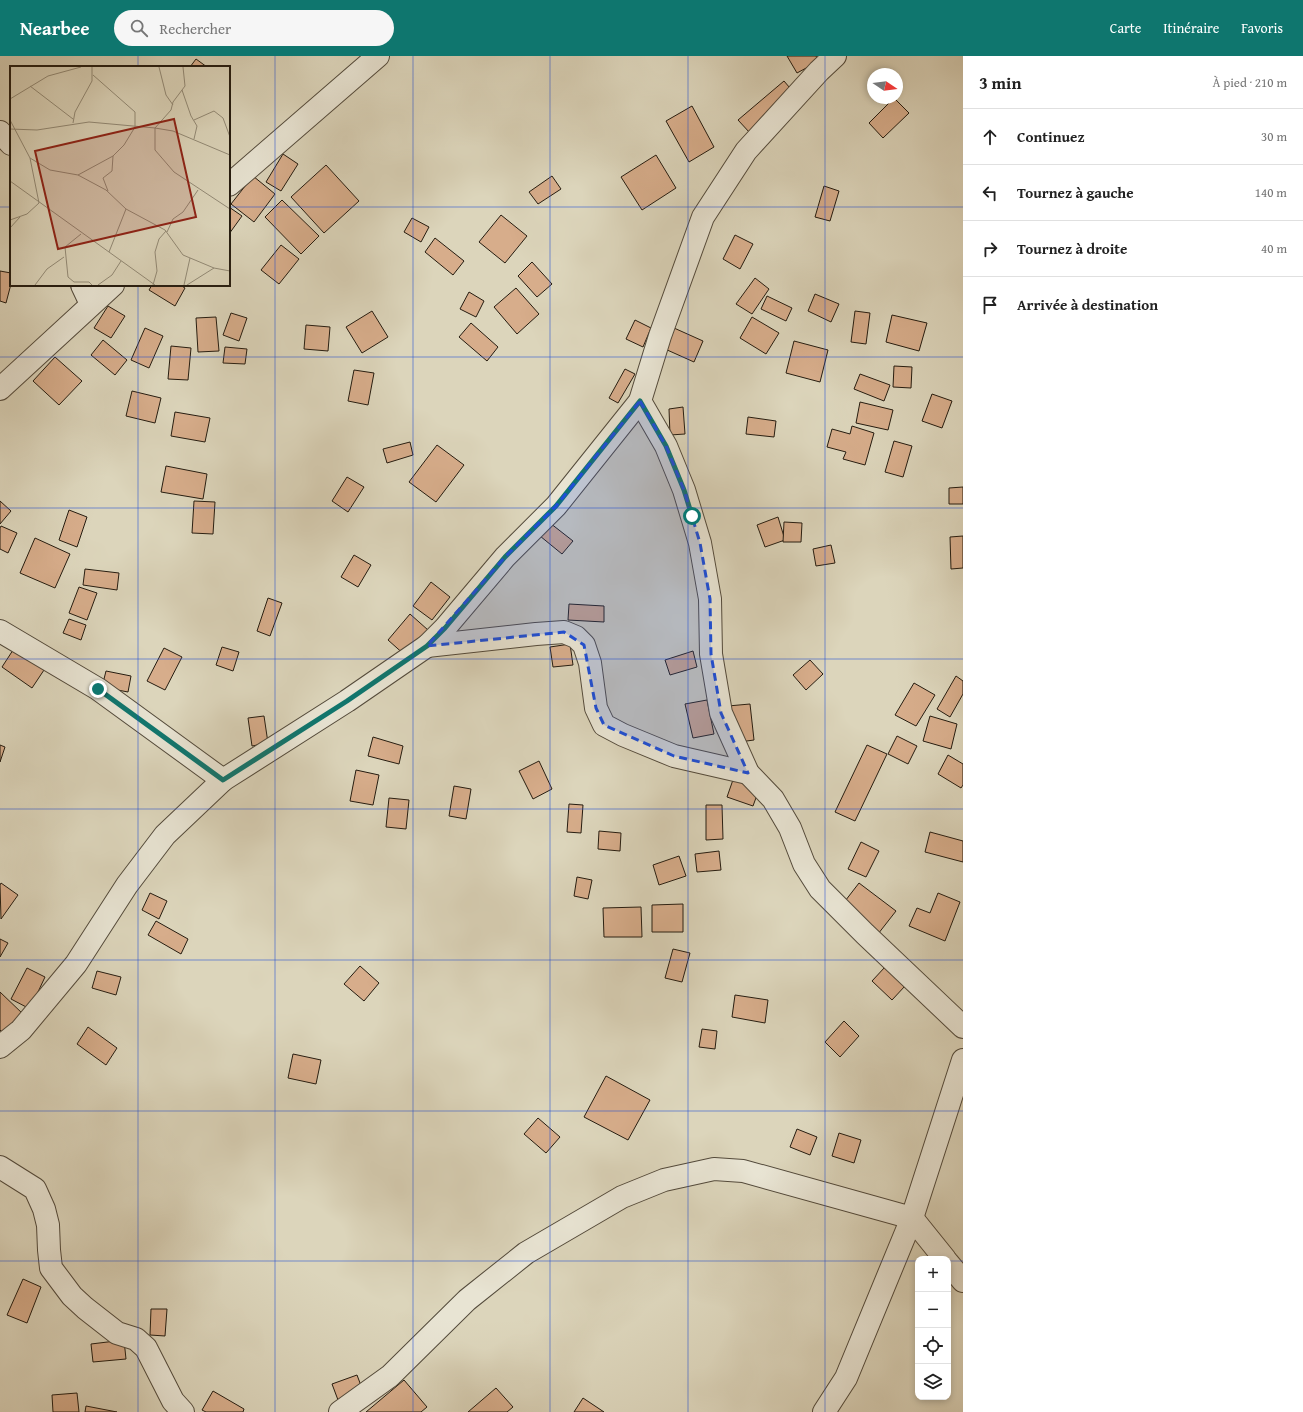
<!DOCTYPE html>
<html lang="fr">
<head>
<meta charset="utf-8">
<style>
  body { margin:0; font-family:"Gentium Book Plus",serif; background:#f6f6f6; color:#222 }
  .controls { position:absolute; right:12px; bottom:12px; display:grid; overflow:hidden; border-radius:8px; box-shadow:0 2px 6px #0003 }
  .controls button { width:36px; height:36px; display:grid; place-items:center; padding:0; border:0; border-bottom:1px solid #e0e0e0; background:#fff; color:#222; font:20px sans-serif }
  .compass { position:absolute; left:867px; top:12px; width:36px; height:36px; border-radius:50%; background:#fff; box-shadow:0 2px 6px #0003; rotate:103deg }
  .stop { position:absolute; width:12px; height:12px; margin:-9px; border:3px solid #0f766e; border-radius:50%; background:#fff }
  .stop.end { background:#0f766e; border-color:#fff; box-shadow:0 1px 4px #0008 }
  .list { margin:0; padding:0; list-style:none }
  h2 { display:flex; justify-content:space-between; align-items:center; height:52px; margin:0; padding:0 16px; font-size:17px }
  h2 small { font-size:13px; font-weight:400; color:#767676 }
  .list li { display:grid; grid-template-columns:26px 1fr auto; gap:12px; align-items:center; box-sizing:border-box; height:56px; padding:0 16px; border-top:1px solid #e0e0e0 }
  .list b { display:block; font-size:15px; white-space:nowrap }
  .list em { font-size:13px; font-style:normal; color:#767676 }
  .icon { flex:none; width:22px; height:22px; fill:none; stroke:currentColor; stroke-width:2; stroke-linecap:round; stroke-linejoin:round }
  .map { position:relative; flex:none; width:963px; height:1356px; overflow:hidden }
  header { display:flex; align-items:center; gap:24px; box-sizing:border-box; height:56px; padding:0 20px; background:#0f766e; color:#fff }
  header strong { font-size:19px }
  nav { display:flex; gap:22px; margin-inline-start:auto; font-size:14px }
  .search { width:280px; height:36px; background:#f6f6f6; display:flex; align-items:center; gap:10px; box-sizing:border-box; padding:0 14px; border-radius:22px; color:#767676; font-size:15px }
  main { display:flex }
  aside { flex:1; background:#fff }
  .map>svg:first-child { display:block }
  .building { fill:#d7ad8b; stroke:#251c10 }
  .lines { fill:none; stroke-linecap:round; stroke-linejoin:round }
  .street-casing { stroke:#534a3b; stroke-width:24 }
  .street { stroke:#e8e4d3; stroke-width:22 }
  .route { stroke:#0f766e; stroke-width:5 }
  .marked { fill:#1d4ed8; fill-opacity:0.2; stroke:#1d4ed8; stroke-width:3; stroke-dasharray:8 5; stroke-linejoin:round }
  .grid { fill:none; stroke:#1d4ed8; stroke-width:1; stroke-opacity:0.55 }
  .inset-road { fill:none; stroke:#938b77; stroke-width:1 }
  .view { fill:#8f2418; fill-opacity:0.15; stroke:#8f2418; stroke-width:2 }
  .inset-edge { fill:none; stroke:#251c10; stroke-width:2 }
</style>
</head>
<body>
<header>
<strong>Nearbee</strong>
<div class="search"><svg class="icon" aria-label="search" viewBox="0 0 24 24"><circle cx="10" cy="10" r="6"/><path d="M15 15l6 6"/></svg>Rechercher</div>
<nav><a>Carte</a><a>Itinéraire</a><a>Favoris</a></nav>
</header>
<main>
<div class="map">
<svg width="963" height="1356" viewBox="0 0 963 1356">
  <rect width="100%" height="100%" fill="#dcd5bb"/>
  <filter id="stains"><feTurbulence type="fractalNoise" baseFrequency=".005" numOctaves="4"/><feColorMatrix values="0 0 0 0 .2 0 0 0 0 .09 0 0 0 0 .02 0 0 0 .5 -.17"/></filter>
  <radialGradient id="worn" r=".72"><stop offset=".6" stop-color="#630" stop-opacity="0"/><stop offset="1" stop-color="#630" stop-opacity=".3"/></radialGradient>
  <g class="building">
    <path d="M787,0H816L819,5L797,17Z"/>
    <path d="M196,3L207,11H190Z"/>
    <path d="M784,25L795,38L750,77L738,64Z"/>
    <path d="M894,42L909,57L883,82L869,67Z"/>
    <path d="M692,50L714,91L689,106L666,65Z"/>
    <path d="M283,98L298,108L281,135L266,126Z"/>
    <path d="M656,99L676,132L642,154L621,121Z"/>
    <path d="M326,109L359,145L324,177L291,141Z"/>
    <path d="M253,120L275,138L254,166L231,148Z"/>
    <path d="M552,120L561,133L538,148L529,136Z"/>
    <path d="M824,130L839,135L830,165L815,161Z"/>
    <path d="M282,144L319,180L301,198L265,161Z"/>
    <path d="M229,151L242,160L229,178Z"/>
    <path d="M501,159L527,180L505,207L479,186Z"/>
    <path d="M412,162L429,171L421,186L404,176Z"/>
    <path d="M735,179L753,188L740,213L723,203Z"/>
    <path d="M435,182L464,205L453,219L425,196Z"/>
    <path d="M281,189L299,203L279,228L261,214Z"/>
    <path d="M532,206L552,228L537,241L518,220Z"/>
    <path d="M0,215L11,217V228L6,247L0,245Z"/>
    <path d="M755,222L769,233L752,258L736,248Z"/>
    <path d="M152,229H180L185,232L175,250L149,234Z"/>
    <path d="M516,232L539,258L517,278L494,251Z"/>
    <path d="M469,236L484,245L476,261L460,253Z"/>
    <path d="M815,238L839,248L831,266L808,255Z"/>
    <path d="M767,240L792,252L786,265L761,253Z"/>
    <path d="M108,250L125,260L111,282L94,272Z"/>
    <path d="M372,255L388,281L362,297L346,271Z"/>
    <path d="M855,255L870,257L866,288L851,286Z"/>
    <path d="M231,257L247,262L239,285L223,279Z"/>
    <path d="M892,259L927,267L919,295L886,286Z"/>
    <path d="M216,261L219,295L198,296L196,262Z"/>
    <path d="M752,261L779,277L766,298L740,282Z"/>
    <path d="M635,264L651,272L643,291L626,283Z"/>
    <path d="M471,267L498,291L487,305L459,281Z"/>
    <path d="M306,269L330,271L328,295L304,293Z"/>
    <path d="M145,272L163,280L149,312L131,304Z"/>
    <path d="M674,272L703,285L694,306L665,293Z"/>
    <path d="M103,284L127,304L115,319L91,299Z"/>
    <path d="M794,285L828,294L820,326L786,317Z"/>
    <path d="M171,290L191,292L188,324L168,323Z"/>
    <path d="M225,291L247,293L245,308L223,307Z"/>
    <path d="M55,301L82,325L59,349L33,325Z"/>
    <path d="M894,310L912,311L911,332L893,331Z"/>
    <path d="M625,313L635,318L618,347L609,342Z"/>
    <path d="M354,314L374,317L368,349L348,345Z"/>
    <path d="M860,318L890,329L884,345L854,333Z"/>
    <path d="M132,335L161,342L155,367L126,360Z"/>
    <path d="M932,338L952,345L942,372L922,365Z"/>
    <path d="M860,346L893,354L888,374L856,367Z"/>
    <path d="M683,351L685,378L670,379L669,353Z"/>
    <path d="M175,356L210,362L205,386L171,380Z"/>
    <path d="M748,361L776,365L774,381L746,378Z"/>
    <path d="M852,370L874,377L865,409L843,403L846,396L827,391L832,373L850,378Z"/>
    <path d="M894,385L912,390L903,421L885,416Z"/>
    <path d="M410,386L413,399L387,407L383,393Z"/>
    <path d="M437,389L464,409L436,446L409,426Z"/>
    <path d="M166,410L207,418L203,443L161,436Z"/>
    <path d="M347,421L364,431L348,456L332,445Z"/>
    <path d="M963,431V448H949V432Z"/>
    <path d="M0,445L11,455L0,468Z"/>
    <path d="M194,445L215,446L213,478L192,477Z"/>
    <path d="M69,454L87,461L77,491L59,484Z"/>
    <path d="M778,461L785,484L765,491L757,469Z"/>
    <path d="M784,466L802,467L801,486H783Z"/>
    <path d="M550,467L573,485L562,498L540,480Z"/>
    <path d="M1,470L17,477L8,497L0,493V472Z"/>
    <path d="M963,480V512L951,513L950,481Z"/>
    <path d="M35,482L70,498L55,532L20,517Z"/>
    <path d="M831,489L835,507L816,510L813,493Z"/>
    <path d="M354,499L371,509L358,531L341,521Z"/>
    <path d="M85,513L119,517L117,534L83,529Z"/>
    <path d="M431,526L450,541L432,564L413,550Z"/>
    <path d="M79,531L97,537L87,564L69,557Z"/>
    <path d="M268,542L282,547L270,580L257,575Z"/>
    <path d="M569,548L604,550V566L568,564Z"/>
    <path d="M410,558L428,574L406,600L388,584Z"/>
    <path d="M69,563L86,569L81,584L63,577Z"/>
    <path d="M570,588L573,609L553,611L550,591Z"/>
    <path d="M15,591L46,611L32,632L2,611Z"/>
    <path d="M222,591L239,596L233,615L216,609Z"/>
    <path d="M164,592L182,601L165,634L147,625Z"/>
    <path d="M693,595L697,611L670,619L665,604Z"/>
    <path d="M810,604L823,618L806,634L793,619Z"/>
    <path d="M106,615L131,620L128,636L102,631Z"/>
    <path d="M956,620L963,625V638L950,661L937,653Z"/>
    <path d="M914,627L935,639L916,670L895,659Z"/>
    <path d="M707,644L714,678L693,682L685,648Z"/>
    <path d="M750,648L754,684L732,687L728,650Z"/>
    <path d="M264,660L268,687L252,690L248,662Z"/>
    <path d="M930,660L957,668L951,693L923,685Z"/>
    <path d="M897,680L917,690L908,708L888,698Z"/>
    <path d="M373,681L403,690L399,708L368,700Z"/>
    <path d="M0,689L5,691L0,706Z"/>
    <path d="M867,689L887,698L855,765L835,756Z"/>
    <path d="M948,699L963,708V729L961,732L938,718Z"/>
    <path d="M539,705L552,733L533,743L519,715Z"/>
    <path d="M356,714L379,719L373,749L350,745Z"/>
    <path d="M735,718L761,728L753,750L727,741Z"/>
    <path d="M454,730L471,733L466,763L449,760Z"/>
    <path d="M389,742L409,744L406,773L386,771Z"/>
    <path d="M569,748L583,749L581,777L567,776Z"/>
    <path d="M706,749H722L723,783L706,784Z"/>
    <path d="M599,775L621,777L620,795L598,793Z"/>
    <path d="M930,776L963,785V806L925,796Z"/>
    <path d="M861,786L879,795L866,821L848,813Z"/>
    <path d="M719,795L721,814L697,816L695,798Z"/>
    <path d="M679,800L686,820L659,829L653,809Z"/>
    <path d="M577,821L592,824L588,843L574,840Z"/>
    <path d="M1,827L18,839L1,863L0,829Z"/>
    <path d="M859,827L896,855L878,878L842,849Z"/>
    <path d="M150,837L167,845L159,863L142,854Z"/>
    <path d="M938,837L960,846L945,885L909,870L917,852L930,857Z"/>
    <path d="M683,848V876H652V849Z"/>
    <path d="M641,851L642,881H604L603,852Z"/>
    <path d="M156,865L188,883L181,898L148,879Z"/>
    <path d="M0,883L8,887L0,901Z"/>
    <path d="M673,893L690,897L682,926L665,922Z"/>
    <path d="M360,910L379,927L364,945L344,928Z"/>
    <path d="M885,911L905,930L892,944L872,925Z"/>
    <path d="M27,912L45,921L30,953L11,943Z"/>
    <path d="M97,915L121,921L116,939L92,932Z"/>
    <path d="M0,936L23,958L4,978L0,974Z"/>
    <path d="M735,939L768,944L765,967L732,961Z"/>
    <path d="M844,965L859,980L840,1001L825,986Z"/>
    <path d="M88,971L117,992L106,1009L77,988Z"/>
    <path d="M702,973L717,975L715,993L699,991Z"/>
    <path d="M293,998L321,1004L316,1028L288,1022Z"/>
    <path d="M606,1020L650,1044L628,1084L584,1061Z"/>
    <path d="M538,1062L560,1081L546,1097L524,1078Z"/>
    <path d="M797,1073L817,1081L810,1099L790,1091Z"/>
    <path d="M839,1077L861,1084L854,1107L832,1100Z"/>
    <path d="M23,1223L41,1231L27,1267L7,1259Z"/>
    <path d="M151,1253H167L165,1280L150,1279Z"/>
    <path d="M124,1284L126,1303L93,1306L91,1288Z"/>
    <path d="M357,1319L363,1335L338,1344L332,1328Z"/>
    <path d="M404,1324L427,1351L421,1356H366Z"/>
    <path d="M496,1332L513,1351L507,1356H468Z"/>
    <path d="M213,1335L244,1353L243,1356H206L202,1354Z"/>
    <path d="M77,1337L79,1356H53L52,1339Z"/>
    <path d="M583,1342L604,1356H574Z"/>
    <path d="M86,1350L117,1356H85Z"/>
  </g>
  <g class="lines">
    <g class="street-casing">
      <g id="street">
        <path d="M0,76L11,88"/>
        <path d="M229,129L378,0"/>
        <path d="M82,229L91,248"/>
        <path d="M0,333L113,229"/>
        <path d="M640,345L666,390L684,434L700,487L710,543L711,598L721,657L748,717L773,743L790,772L804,808L820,833L865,878L963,971"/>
        <path d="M0,575L98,633L223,724"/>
        <path d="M427,590L536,578L564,576L576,581L584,589L590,607L596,652L604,669L623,679L674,700L748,717"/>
        <path d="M0,991L21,974L76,908L127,829L165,779L223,724L347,645L427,590L445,572L505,501L556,450L640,345L660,280L703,161L746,95L819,15L835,0"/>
        <path d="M0,1111L35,1133L44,1153L48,1169L49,1194L51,1212L72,1240L85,1252L117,1277L136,1283L146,1292L173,1345L183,1356"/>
        <path d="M948,1207L963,1225"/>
        <path d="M340,1356L390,1320L467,1244L526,1197L622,1141L664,1124L714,1113L743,1115L912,1162L945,1203"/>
        <path d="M824,1356L846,1322L912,1162L963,1004"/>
      </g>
    </g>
    <use href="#street" class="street"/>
  </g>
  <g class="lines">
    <path class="route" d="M98,633L223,724L347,645L427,590L445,572L505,501L556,450L640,345L666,390L684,434L692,460"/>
  </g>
  <path class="marked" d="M640,345L666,390L684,434L700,487L710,543L711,598L721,657L748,717L674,700L604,669L596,652L584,589L564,576L427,590L505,501L556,450Z"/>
  <path class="grid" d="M138,0V11M275,0V1356M413,0V1356M550,0V1356M688,0V1356M825,0V1356M0,151H11M229,151H963M138,229V1356M0,301H963M0,452H963M0,603H963M0,753H963M0,904H963M0,1055H963M0,1205H918M948,1205H963"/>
  <g transform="translate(10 10)">
    <rect width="220" height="220" fill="#dcd5bb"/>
    <path class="inset-road" d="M149,1L156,29L163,39M173,1L175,20L163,36L161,44L145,62V84L164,106L220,143M20,20L63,53M172,24L181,50L187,60L184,73M0,33L38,10L71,1M0,54L20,92L29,137L17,148L0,154M184,54L204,45L213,52L220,71M63,57L65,46L82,15V1M0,63L27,64L79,56L145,62L163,65L220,89M20,92L40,104L68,109L96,124L116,143L155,164L173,189L204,202M68,109L103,90L114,79L125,61V46L83,9M0,115L145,219M98,125L93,112L102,105L103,90M0,162L10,151M157,166L163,153L173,146L188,124M71,168L55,181L58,211L64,216H79L82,219M99,186L116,143M25,219L37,203L54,191M88,219L102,209L111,195M143,219L147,205L145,186L149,173L156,165M174,219L180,192M177,219L204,202L220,205"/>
    <path class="view" d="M164,53L186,151L48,183L25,85Z"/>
    <rect width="220" height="220" class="inset-edge"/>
  </g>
  <rect width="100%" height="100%" filter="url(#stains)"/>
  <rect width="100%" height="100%" fill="url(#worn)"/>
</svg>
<div class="controls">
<button>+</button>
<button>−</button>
<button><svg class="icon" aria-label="locate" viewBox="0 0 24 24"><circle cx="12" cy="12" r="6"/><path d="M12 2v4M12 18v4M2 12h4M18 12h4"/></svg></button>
<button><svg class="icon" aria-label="layers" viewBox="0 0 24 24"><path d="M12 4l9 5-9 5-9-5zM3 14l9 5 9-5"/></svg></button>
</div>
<svg class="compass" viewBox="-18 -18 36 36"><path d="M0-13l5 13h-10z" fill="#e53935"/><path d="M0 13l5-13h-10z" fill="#767676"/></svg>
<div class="stop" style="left:692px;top:460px"></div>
<div class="stop end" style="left:98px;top:633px"></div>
</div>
<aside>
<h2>3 min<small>À pied · 210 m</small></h2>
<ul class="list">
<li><svg class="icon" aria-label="ahead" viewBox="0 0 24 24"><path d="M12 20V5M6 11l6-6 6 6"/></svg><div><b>Continuez</b></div><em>30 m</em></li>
<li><svg class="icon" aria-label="left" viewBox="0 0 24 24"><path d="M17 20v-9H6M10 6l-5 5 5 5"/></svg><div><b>Tournez à gauche</b></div><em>140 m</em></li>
<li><svg class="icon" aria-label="right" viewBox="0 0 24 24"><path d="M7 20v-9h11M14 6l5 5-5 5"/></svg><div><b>Tournez à droite</b></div><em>40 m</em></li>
<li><svg class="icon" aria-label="arrive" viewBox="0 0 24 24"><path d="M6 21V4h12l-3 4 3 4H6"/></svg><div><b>Arrivée à destination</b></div></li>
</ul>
</aside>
</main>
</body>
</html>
